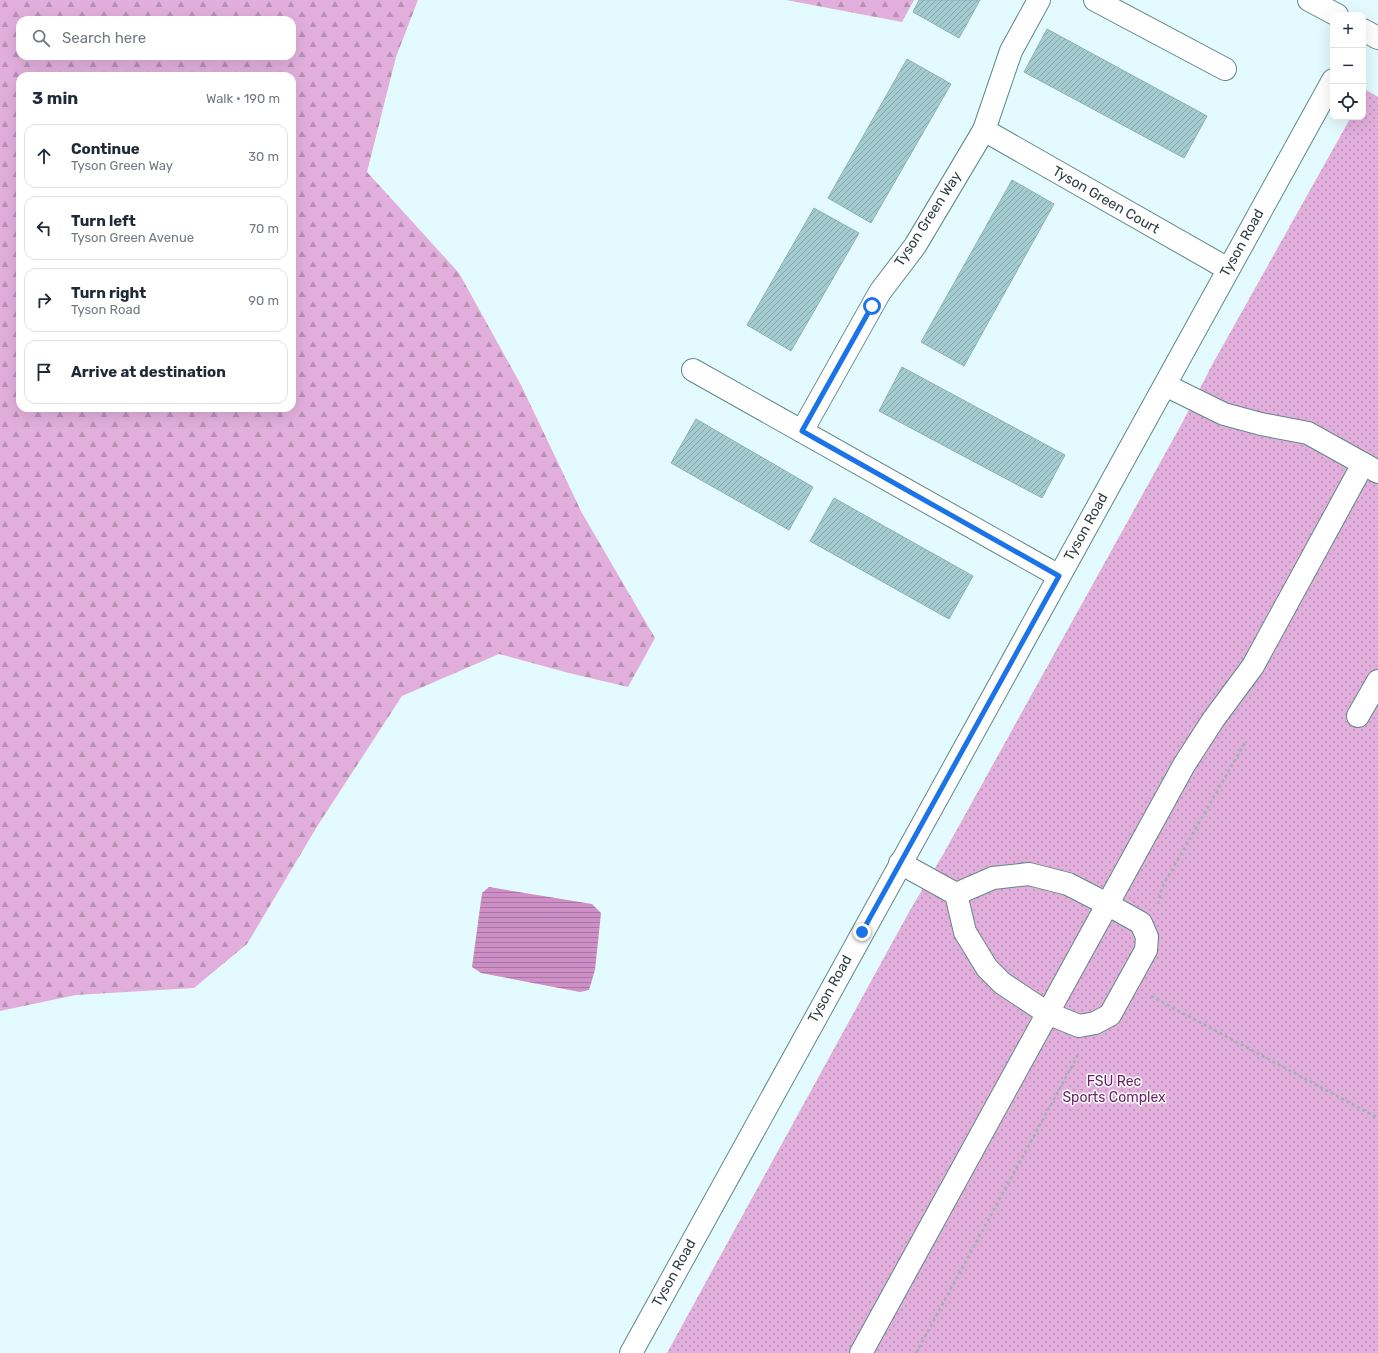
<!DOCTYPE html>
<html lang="en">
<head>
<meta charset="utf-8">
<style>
  body { margin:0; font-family:Rubik,sans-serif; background:#f2f2f3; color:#1f2937 }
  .controls { position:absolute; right:12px; top:12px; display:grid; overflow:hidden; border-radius:8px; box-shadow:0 4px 16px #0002 }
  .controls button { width:36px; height:36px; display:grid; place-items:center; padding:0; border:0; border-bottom:1px solid #e0e1e3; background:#fff; color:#1f2937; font:20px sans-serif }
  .stop { position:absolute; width:12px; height:12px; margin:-9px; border:3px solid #1a73e8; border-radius:50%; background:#fff }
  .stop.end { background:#1a73e8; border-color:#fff; box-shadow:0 1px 4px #0008 }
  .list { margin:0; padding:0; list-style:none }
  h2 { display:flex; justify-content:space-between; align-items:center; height:52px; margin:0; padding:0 16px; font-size:17px }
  h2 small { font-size:13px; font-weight:400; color:#747a83 }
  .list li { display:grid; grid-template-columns:26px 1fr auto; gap:12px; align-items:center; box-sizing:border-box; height:64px; margin:0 8px 8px; padding:0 8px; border:1px solid #e0e1e3; border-radius:12px }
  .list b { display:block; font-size:15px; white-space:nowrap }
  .list p { margin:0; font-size:13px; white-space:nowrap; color:#747a83 }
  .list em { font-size:13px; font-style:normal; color:#747a83 }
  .icon { flex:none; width:22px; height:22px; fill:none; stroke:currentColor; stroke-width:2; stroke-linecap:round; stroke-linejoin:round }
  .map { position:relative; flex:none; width:1378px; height:1353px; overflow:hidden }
  .search { position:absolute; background:#fff; box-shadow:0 4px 16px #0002; left:16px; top:16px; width:280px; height:44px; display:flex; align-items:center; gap:10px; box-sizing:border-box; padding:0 14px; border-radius:12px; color:#747a83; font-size:15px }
  .panel { position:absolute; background:#fff; box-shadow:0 4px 16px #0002; left:16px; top:72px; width:280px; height:340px; border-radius:12px }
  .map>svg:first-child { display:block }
  .forest { fill:url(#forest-firs); fill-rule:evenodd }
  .park { fill:url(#park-dots) }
  .water { fill:url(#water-rules) }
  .building { fill:url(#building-hatch); stroke:#8cb3b7 }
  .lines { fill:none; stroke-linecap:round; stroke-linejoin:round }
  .minor-casing { stroke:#61878b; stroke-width:24 }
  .path { stroke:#9eb3b5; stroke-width:2.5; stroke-dasharray:3 3; stroke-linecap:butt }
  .minor { stroke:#fff; stroke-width:22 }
  .route { stroke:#1a73e8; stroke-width:5 }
  .labels { text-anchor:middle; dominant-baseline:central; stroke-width:3; stroke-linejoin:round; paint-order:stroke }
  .street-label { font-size:14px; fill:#2e3f40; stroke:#fff }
  .park-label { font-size:14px; fill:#681f63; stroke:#fff }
</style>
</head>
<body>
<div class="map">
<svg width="1378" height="1353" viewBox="0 0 1378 1353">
  <defs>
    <pattern id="forest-firs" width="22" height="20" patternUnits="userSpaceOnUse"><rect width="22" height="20" fill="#e2afdc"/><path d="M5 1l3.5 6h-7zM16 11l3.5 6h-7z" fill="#b890b4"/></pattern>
    <pattern id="park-dots" width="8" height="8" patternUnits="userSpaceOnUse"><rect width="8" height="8" fill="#e2afdc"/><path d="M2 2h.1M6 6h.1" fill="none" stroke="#b890b4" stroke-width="1.8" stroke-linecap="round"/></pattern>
    <pattern id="water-rules" width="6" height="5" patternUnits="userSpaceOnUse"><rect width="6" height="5" fill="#cd8fc6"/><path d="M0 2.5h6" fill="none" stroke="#a776a2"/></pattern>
    <pattern id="building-hatch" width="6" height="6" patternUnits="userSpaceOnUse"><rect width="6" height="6" fill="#a4cbcf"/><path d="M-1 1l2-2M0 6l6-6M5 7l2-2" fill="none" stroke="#86a6a9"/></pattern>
  </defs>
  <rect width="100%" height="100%" fill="#e3fbfe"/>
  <g class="forest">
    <path d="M0,0H418L396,57L367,172L459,273L521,385L582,513L655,638L628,687L569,673L499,654L402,696L318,825L247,944L194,988L76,995L0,1011ZM20,20H292V56H20ZM20,76H292V408H20Z"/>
    <path d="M786,0H914L902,22Z"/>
  </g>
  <path class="park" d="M1367,88L1366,90L1378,97V1353H667L909,912L945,851L1181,425L1212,365L1351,117H1363V95Z"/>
  <path class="water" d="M489,887L592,904L601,913L595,970L589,990L580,992L481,973L472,967L482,893Z"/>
  <g class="building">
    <path d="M919,0H980L959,38L913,12Z"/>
    <path d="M1047,29L1207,116L1184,158L1024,72Z"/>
    <path d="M907,59L951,84L871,223L828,198Z"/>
    <path d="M1012,180L1054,204L964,366L921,342Z"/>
    <path d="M814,208L859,233L791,351L747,325Z"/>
    <path d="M902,367L1065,455L1042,498L879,411Z"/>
    <path d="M696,419L813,487L789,530L671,463Z"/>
    <path d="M834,498L973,576L949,619L810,541Z"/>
  </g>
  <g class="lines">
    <g class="minor-casing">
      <g id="minor">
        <path d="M1095,0L1225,69"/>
        <path d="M1309,0L1337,15"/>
        <path d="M1363,30L1378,38"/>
        <path d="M984,130L1228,269"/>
        <path d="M693,370L1059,576"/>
        <path d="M1165,385L1224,414L1261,424L1308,433L1378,472"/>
        <path d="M802,431L880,292L915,246L984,130L1011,51L1039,0"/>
        <path d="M1358,716L1378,681"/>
        <path d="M900,863L956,894L965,932L987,968L1002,983L1047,1013L1079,1026L1095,1023L1110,1015L1146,950L1147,937L1141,923L1107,904L1068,884L1029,874L993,878L956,894"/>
        <path d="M631,1353L1333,80"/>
        <path d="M861,1353L1184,765L1213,720L1253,666L1363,464"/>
      </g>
    </g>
    <g class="path">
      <path d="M1158,904L1162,887L1246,741"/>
      <path d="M1151,996L1378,1118"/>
      <path d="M916,1353L1079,1053"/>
    </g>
    <use href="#minor" class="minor"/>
  </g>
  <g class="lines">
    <path class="route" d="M862,932L1059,576L802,431L872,306"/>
  </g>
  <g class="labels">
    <g class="street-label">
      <text transform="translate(1106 200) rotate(30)">Tyson Green Court</text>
      <text transform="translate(928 219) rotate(-57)">Tyson Green Way</text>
      <text transform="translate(1242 243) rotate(-61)">Tyson Road</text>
      <text transform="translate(1086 527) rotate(-61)">Tyson Road</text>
      <text transform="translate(830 989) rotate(-61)">Tyson Road</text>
      <text transform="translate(674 1273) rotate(-61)">Tyson Road</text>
    </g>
    <g class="park-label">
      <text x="1114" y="1081">FSU Rec<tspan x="1114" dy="16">Sports Complex</tspan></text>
    </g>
  </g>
</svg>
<div class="controls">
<button>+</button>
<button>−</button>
<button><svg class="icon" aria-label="locate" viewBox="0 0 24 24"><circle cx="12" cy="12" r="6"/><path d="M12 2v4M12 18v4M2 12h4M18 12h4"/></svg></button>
</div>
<div class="stop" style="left:872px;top:306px"></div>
<div class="stop end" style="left:862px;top:932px"></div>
<div class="search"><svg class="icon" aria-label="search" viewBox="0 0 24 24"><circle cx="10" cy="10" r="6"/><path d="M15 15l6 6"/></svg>Search here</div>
<section class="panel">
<h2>3 min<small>Walk · 190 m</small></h2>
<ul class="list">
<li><svg class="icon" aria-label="ahead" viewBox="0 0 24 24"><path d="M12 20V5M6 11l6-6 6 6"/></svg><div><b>Continue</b><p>Tyson Green Way</p></div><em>30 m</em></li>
<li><svg class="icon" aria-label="left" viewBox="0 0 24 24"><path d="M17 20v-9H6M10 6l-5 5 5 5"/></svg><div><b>Turn left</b><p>Tyson Green Avenue</p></div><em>70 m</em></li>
<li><svg class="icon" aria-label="right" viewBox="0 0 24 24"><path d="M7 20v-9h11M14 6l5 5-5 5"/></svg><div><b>Turn right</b><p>Tyson Road</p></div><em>90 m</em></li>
<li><svg class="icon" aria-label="arrive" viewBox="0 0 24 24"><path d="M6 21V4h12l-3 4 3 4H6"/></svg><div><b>Arrive at destination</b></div></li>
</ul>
</section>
</div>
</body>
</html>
